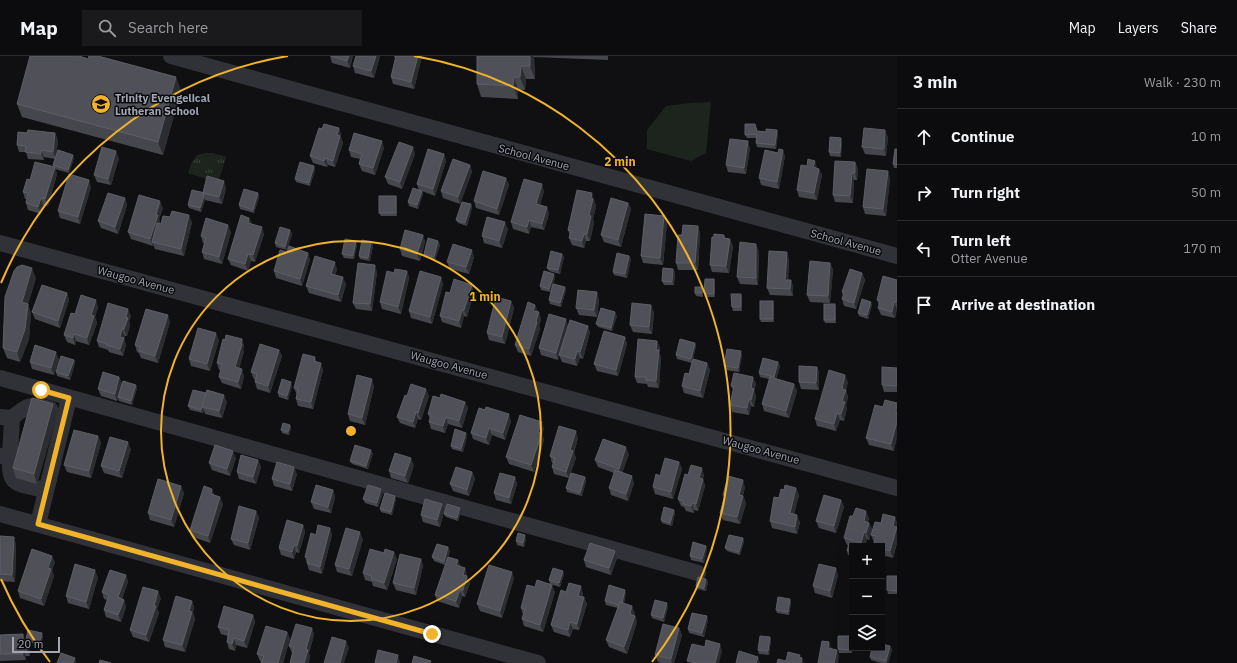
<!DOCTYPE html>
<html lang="en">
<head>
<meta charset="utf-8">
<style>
  body { margin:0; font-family:"IBM Plex Sans",sans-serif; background:#1a1a1c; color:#f1f3f6 }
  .controls { position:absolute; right:12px; bottom:12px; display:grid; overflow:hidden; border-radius:0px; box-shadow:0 4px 16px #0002 }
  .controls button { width:36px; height:36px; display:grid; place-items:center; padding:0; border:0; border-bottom:1px solid #2c2c2e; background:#0c0c0e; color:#f1f3f6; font:20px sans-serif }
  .scale { position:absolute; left:12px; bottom:10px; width:48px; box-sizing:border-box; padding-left:4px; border:2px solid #a2a6b3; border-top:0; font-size:11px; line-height:14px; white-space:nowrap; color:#a2a6b3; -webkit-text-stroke:3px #0b0b0d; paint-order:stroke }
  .stop { position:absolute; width:12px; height:12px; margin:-9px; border:3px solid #f1b329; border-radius:50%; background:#fff }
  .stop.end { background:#f1b329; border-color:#fff; box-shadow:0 1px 4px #0008 }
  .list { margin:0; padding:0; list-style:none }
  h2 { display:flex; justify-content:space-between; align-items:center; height:52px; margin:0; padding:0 16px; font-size:17px }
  h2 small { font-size:13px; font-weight:400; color:#9a9b9e }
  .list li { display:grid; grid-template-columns:26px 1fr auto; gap:12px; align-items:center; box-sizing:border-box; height:56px; padding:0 16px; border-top:1px solid #2c2c2e }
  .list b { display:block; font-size:15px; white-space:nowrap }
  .list p { margin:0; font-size:13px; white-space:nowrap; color:#9a9b9e }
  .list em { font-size:13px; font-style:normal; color:#9a9b9e }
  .icon { flex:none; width:22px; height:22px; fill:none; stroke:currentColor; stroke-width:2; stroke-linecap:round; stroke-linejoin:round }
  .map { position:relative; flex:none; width:897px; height:607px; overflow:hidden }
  header { display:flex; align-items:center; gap:24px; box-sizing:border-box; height:56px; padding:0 20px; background:#0c0c0e; border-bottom:1px solid #2c2c2e }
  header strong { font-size:19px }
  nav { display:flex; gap:22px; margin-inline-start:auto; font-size:14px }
  .search { width:280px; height:36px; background:#1a1a1c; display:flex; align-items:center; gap:10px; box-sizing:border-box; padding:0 14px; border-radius:0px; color:#9a9b9e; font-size:15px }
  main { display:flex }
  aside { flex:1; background:#0c0c0e }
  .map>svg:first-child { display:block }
  .park { fill:url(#park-tufts) }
  .pitch { fill:#1d241e }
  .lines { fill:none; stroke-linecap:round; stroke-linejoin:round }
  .minor { stroke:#313237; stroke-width:16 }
  .wall { fill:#46474d }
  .shaded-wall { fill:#2c2d31 }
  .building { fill:#505158; stroke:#5d5f66 }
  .route { stroke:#f1b329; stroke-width:5 }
  .ring { fill:none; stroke:#f1b329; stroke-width:2 }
  .labels { text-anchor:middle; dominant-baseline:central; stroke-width:3; stroke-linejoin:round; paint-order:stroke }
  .poi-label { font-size:11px; font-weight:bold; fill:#a2a6b3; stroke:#0b0b0d; text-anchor:start }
  .street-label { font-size:11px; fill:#a2a6b3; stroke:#0b0b0d }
  .centre { fill:#f1b329; stroke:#0b0b0d; stroke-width:2 }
  .ring-label { font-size:12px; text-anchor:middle; font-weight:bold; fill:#f1b329; stroke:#0b0b0d; stroke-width:3; stroke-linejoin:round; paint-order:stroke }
</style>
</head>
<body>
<header>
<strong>Map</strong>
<div class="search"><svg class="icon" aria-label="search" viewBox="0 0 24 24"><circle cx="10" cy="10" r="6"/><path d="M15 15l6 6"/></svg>Search here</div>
<nav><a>Map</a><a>Layers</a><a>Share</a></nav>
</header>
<main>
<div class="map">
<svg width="897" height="607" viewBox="0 0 897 607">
  <defs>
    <pattern id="park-tufts" width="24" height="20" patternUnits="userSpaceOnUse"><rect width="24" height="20" fill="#1d241e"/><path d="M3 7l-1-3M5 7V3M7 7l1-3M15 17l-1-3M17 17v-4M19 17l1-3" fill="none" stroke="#3b413c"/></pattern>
  </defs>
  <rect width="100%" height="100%" fill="#101012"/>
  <path class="park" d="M205,97H212L226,101L218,127L188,117L192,106L197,99Z"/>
  <path class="pitch" d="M711,46L706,97L691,105L647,93V74L666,50L690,47Z"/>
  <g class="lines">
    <g class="minor">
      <path d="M171,0L897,200"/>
      <path d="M0,187L897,432"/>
      <path d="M0,322L698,517"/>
      <path d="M0,361L12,362L10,400H0"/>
      <path d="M12,362C27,349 31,347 50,353"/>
      <path d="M10,400C10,407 9,417 13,423C17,430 38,432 46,434"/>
      <path d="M0,458L538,607"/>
      <path d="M38,468L69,342"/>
    </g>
  </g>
  <g class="wall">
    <path d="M330,0H353L350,12L332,7Z"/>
    <path d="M380,0L374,22L355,17L353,10Z"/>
    <path d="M394,0H422L414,33L393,28L391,21L395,3Z"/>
    <path d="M477,0H608V4L534,1L535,23H526L525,34H518V43L481,41L477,28Z"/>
    <path d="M181,34L163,99L22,61L17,48Z"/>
    <path d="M339,72L341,79V81L343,87L335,111L328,109L327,111L313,107L310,100L322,73Z"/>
    <path d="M777,74L778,78L776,93L757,91L756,87V82H747L745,79L757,75L766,76Z"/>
    <path d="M27,77H55L58,84L56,100L74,102L69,117L55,113L57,118L48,150L43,149L41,158L28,154L26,147L27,143H25L23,136L30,124L54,111L53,109L55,103L44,101V104L28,103L26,96H19L17,89Z"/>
    <path d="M888,81L886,100L865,98L862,91Z"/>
    <path d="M842,85L841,101L830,100L829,96Z"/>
    <path d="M413,91L415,98L402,133L388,128L385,121Z"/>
    <path d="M384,92L375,119L362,115L359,108L360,103L351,101L349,94Z"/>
    <path d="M750,92L746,118L728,116L726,109Z"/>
    <path d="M897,93V112H894L893,108Z"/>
    <path d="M778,97L785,100L779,133L761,129L759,122Z"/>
    <path d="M444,98L446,105L435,140L422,135L423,138L418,153L409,150L408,146L419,134L417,128Z"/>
    <path d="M119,102L111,129L97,126L94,119Z"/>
    <path d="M855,106L858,113L857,124H854L853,147L835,146L833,139Z"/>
    <path d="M470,109L472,116L460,148L443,142L441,135Z"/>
    <path d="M314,110L315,114L310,130L296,126L295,123Z"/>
    <path d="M817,112L822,119L817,144L799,141L797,134Z"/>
    <path d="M506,122L509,129L499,159L476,152L474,145Z"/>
    <path d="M890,122L886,160L865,158L863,151Z"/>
    <path d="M91,131L80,168L60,162L58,155Z"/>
    <path d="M226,132L222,148L205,144L201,156L189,152L188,149L203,137Z"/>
    <path d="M544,135L540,149L547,151L549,158L544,174L531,171L529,178L513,173L511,166Z"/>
    <path d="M258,137L259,141L254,157L240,153L239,149Z"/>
    <path d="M396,140L397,143V160H381L379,157Z"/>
    <path d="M125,142L127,149L118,178L101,172L98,165Z"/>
    <path d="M594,144L596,150L593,163L594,167L590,185H586L584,192L572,189L569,182L570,180L568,174Z"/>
    <path d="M628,147L631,153L621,191L604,186L601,179Z"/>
    <path d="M471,148L472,152L467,170L458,167L456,164Z"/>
    <path d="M163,152L159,163L160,166L159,168H161L192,166L184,200L155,193L153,188V190L131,183L128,176Z"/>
    <path d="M249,162L252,168L264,178L255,206L251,205L248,215L231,209L228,203Z"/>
    <path d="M667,167L663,209L643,207L641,200Z"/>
    <path d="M698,170L700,177L698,214H678L676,207L682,179Z"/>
    <path d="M508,173L502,192L484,187L482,180Z"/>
    <path d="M290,174L292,178L287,194L276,191L275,187Z"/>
    <path d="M231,176L222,208L204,203L202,196L205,188L203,187L201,180Z"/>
    <path d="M423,179L425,186L420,205L402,200L400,193Z"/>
    <path d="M724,179L725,182L733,190L729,217L712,216L710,209L714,181Z"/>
    <path d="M438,185L440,189L435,204L425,201L424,198Z"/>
    <path d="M371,186L373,189L370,205L360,203L359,200Z"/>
    <path d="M357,189L354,203L344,202L342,198Z"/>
    <path d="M759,195L758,229L740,228L737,221Z"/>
    <path d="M287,196L308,197L310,204L302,230L276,222L274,215Z"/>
    <path d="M562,198L564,201L560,218L549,215L547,212Z"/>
    <path d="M629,200L631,203L627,222L614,219L613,216Z"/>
    <path d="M474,201L469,218L450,213L447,206Z"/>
    <path d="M789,203L788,224H791L793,231V240L770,239L767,232Z"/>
    <path d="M830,207L833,214L830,247L810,246L807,239Z"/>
    <path d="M337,213L335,219L346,228L341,246L309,237L306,230Z"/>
    <path d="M407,215L409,222L401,258L382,253L380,246L394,217Z"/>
    <path d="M377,216L372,255L356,253L353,247Z"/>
    <path d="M675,216L674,229H664L662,225Z"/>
    <path d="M862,217L865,224L856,253L844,250L842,243L843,240L842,236Z"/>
    <path d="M441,221L443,228L432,268L411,262L409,255Z"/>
    <path d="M36,222L28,248L31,258L29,283L20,306L7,302L3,292Z"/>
    <path d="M555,222L551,236L541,234L540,230Z"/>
    <path d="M714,223L715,227V241H705L704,237Z"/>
    <path d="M897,224V253L895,262L881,259L878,252L879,249L877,244Z"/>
    <path d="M565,231L566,234L561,251L550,248L549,244Z"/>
    <path d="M703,235V241L696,240L695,237Z"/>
    <path d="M474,236L467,261L464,260L461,272L442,266L440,260L450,237Z"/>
    <path d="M67,237L69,244L60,272L35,263L32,256Z"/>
    <path d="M742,242V255H733L732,251Z"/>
    <path d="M599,243L597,261L579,259L576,252Z"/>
    <path d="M511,245L514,252L505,288L489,284L487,277Z"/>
    <path d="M773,245L774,249V266H761L760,263Z"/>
    <path d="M535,249L541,263L539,270L540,273L531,300L518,296L515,289Z"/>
    <path d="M872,249L868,263L859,260L858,257Z"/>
    <path d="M98,251L95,261L97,267L89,289L76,285L75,289L67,286L64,279L75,258Z"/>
    <path d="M836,252V267H825L824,264Z"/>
    <path d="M654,256L652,278L633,276L630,269Z"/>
    <path d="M131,260L129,265L130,269L127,280H125L124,283L126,289L123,300L109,296L108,294L99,291L97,285Z"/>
    <path d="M617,260L612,275L598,271L596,268Z"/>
    <path d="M170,266L158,307L141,302L139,297L137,296L135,289Z"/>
    <path d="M590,276L583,303L580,302L577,310L562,306L559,299L558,304L541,299L539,292Z"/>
    <path d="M625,281L627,288L618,320L597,315L594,308Z"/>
    <path d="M242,283L244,290L243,293L244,295L239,312L244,320L241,333L222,327L219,321L221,314H219L217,307L225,284Z"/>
    <path d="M219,284L210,315L191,310L189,303Z"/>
    <path d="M657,285L660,292L659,296L661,301L659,332L648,331L647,328L637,327L635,321Z"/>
    <path d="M695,287L696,290L693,303L707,307L710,314L703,342L684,337L682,330L689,318L692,307L677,303L676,299Z"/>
    <path d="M279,294L282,300L270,337L257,333L255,326V324L254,323L251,316Z"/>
    <path d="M742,299L739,316L725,314L724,310Z"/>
    <path d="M315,301L316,306L323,314L313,353L298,350L296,343L297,339L294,332Z"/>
    <path d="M59,303L54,319L32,313L30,306Z"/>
    <path d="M74,304L75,307L70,324L57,320L56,316Z"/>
    <path d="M778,306L780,310L776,323L794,328L797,335L789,362L764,355L762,348L769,323L760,321L759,317Z"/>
    <path d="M817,311L819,317V334L801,333L799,326Z"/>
    <path d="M897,312V336H884L882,329Z"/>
    <path d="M119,321L122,328L137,332L132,349L119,345L118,342L117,345L101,340L98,333Z"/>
    <path d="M753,321L756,328L754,335L756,340L754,351L751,350L749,359L732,356L730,349L733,334L731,330Z"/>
    <path d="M848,326L846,334L848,341L846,349L847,352L844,365L840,364L836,375L817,370L815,363Z"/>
    <path d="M292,330L288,344L279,341L278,337Z"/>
    <path d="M374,330L365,369L350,365L348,358Z"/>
    <path d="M407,340H429L421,364L418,363L415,372L400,367L397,361Z"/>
    <path d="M440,342L465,346L468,352L462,372L448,368L445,377L431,373L429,366L430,363L428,358Z"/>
    <path d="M227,346L222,362L205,358L204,354L203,357L190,354L188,350Z"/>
    <path d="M53,348L57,358L37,428L16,422L13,412Z"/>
    <path d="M883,351L894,395L869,389L866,382Z"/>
    <path d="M511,365L505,384L492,379L489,389L473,383L471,377Z"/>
    <path d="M290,369L291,372L289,379L282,377L281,374Z"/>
    <path d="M544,373L542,378L544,384L534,416L509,408L506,401Z"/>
    <path d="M98,380L101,387L91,422L67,416L64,409Z"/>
    <path d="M467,380L463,396L452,393L451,390Z"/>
    <path d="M578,382L574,397L576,402L569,422L554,418L552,411L553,407H552L550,400Z"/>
    <path d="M131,393L122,422L104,417L101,410Z"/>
    <path d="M373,397L368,413L352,408L350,405Z"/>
    <path d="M629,398L622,417L634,427L628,445L611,439L609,432L614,417L598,411L595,404Z"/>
    <path d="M236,402L230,420L212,414L209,407Z"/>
    <path d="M258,404L261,411L256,428L239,423L237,416Z"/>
    <path d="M679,406L682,413L673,443L655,438L653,431Z"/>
    <path d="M414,409L408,427L391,422L389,415Z"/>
    <path d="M472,416L475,423L469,440L453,435L450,428Z"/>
    <path d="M297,418L292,435L274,430L272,423Z"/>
    <path d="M688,419H704L703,423L705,430L698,455L694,454V457L686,455L684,451L681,450L678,443Z"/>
    <path d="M515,421L517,428L511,448L496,444L494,437Z"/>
    <path d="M585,421L586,425L582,440L567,436L566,432Z"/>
    <path d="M745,431L743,440L746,447L740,468L723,464L720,457L724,442L723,439Z"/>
    <path d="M796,432L799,439L794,458L800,466L797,478L772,472L770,465L779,442L784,434Z"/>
    <path d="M333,434L335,441L331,457L314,453L311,446Z"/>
    <path d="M184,437L174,471L150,464L148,457Z"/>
    <path d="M383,437L378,451L365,447L363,443Z"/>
    <path d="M396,443L392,459L381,456L380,453Z"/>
    <path d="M841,444L844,451L836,477L819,472L816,465Z"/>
    <path d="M223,448L210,487L193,481L190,474Z"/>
    <path d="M674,454L675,457L672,470L662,467L661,464Z"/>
    <path d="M256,455L259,462L250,494L234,489L231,483Z"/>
    <path d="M444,455L440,471L423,466L421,459Z"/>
    <path d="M461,456L458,465L446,461L444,458Z"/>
    <path d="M853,460L869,462L868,466L869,467L872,473L869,484L867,483L865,490H852V500L848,499L847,495L849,490L847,489L844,482Z"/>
    <path d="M897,466V487L893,502L882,499V490L874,486L871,479L881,467Z"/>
    <path d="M303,469L305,476L299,497L296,496L294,503L281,499L279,492Z"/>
    <path d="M330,472L332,479L322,518L309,514L305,501L316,479Z"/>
    <path d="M0,480L16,488L15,526L0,525Z"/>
    <path d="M743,482L744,486L740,499L727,495L725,492Z"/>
    <path d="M363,483L352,520L337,516L335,509Z"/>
    <path d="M526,483L524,491L517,489L516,485Z"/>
    <path d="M706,490L707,493L704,507L691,504L690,500Z"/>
    <path d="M448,491L450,495L448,501L458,504L460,511L467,519V520L470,527L465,541L462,540L459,552L437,545L435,539L445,509L434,505L432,501Z"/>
    <path d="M615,495L617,502L611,519L586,511L584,504Z"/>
    <path d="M397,503L387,534L373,530L372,526L365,524L363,517Z"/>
    <path d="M421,503L423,510L416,539L396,534L393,527Z"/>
    <path d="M55,506L52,514L54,520L44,550L20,542L18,535Z"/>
    <path d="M564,518L560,531L550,528L549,524Z"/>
    <path d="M126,519L128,526L122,543L124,544L126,551L121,566L106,561L104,554L107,544L104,543L102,536Z"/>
    <path d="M838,519L832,542L815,537L813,530Z"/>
    <path d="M897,520V538H888L887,534Z"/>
    <path d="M98,521L89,553L68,547L66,540Z"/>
    <path d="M514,522L502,562L480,555L477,548Z"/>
    <path d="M706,523L708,526L706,535L698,533L696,530Z"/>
    <path d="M555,536L543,576L524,570L522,563L523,559L521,552Z"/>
    <path d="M566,536L583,537L582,541H584L587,548L579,574L573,573L570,581L554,576L551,569Z"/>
    <path d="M626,537L624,547L635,557L634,559L635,560L637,566L627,598L609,591L606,584L618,552L606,549L605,545Z"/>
    <path d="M161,542L157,553L159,557L149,586L133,581L130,574Z"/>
    <path d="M790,543L791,547L789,559L777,557L776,554Z"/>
    <path d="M192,545L194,551L193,557L195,563L185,596L165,591L163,584Z"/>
    <path d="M668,551L664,566L652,562L651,559Z"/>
    <path d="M253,559L255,566L247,592L236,589L235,595L229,593L227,586L228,580L221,578L218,571Z"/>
    <path d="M708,564L704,581L689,577L688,573Z"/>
    <path d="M312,572L314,579L309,597L310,601L292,597L289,590Z"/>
    <path d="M679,572L682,579L674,607H661L658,606L655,599Z"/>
    <path d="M287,576L290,583L283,607H261L262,606L260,605L257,598Z"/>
    <path d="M0,579L25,585L27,586L26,583L43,580L41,589L27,586L29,592L30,600H26V604L0,605Z"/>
    <path d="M851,580L852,597H839L838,593Z"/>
    <path d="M770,581L771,584L769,599L759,598L758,594Z"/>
    <path d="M890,590L892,594L888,607H881L871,604L870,601Z"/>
  </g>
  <g class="shaded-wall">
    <path d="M349,0H353L350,12L347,5Z"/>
    <path d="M376,0H380L374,22L371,15Z"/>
    <path d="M418,0H422L414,33L411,26Z"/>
    <path d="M530,0H534V1L535,23L530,10Z"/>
    <path d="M521,10L526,23L525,34L520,21Z"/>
    <path d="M176,21L181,34L163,99L158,86Z"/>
    <path d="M514,21L518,34V43L513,30Z"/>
    <path d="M339,72L341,79V81L343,87L335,111L333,105L337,79Z"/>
    <path d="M777,74L778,78L776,93L775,89Z"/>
    <path d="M885,74L888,81L886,100L884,93Z"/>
    <path d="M55,77L58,84L56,103L53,96Z"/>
    <path d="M841,82L842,85L841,101L840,97Z"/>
    <path d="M382,85L384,92L375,119L373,112Z"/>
    <path d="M748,85L750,92L746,118L744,112Z"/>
    <path d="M413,91L415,98L402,133L400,126Z"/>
    <path d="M41,94L44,101V104L41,98Z"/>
    <path d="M783,94L785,100L779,133L777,126Z"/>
    <path d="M116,95L119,102L111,129L108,123Z"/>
    <path d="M444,98L446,105L435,140L433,133Z"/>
    <path d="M73,99L74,102L69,117L68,114Z"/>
    <path d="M325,102L328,109L327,111L324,105Z"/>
    <path d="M815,105L817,112L816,118L813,111Z"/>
    <path d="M855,106L858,113L857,124L855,117Z"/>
    <path d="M470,109L472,116L460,148L458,141Z"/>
    <path d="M314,110L315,114L310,130L309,127Z"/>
    <path d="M55,111L57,118L48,150L45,143Z"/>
    <path d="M819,113L822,119L817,144L814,137Z"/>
    <path d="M888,115L890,122L886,160L883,153Z"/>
    <path d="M852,117L854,124L853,147L850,140Z"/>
    <path d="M506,122L509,129L499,159L497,153Z"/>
    <path d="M89,124L91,131L80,168L78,161Z"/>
    <path d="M224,125L226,132L222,148L219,141Z"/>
    <path d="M542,128L544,135L538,155L536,148Z"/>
    <path d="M422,135L423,138L418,153L417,149Z"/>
    <path d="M258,137L259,141L254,157L253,154Z"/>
    <path d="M592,137L596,150L593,163L594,167L590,185L587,178L591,142Z"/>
    <path d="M204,140L205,144L201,156L200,152Z"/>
    <path d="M396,140L397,143V160L396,157Z"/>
    <path d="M41,142L43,149L41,158L38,151Z"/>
    <path d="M125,142L127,149L118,178L115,171Z"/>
    <path d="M160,145L163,152L159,163L160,166L154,186H152L153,188V190L150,183L156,159Z"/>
    <path d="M628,147L631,153L621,191L618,184Z"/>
    <path d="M471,148L472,152L467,170L465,167Z"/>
    <path d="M547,151L549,158L544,174L542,168Z"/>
    <path d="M189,159L192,166L184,200L181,193Z"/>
    <path d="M664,160L667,167L663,209L660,202Z"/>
    <path d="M249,162L252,169L248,167Z"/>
    <path d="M529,164L531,171L529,178L527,171Z"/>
    <path d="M505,166L508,173L502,192L499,185Z"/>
    <path d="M228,169L231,176L222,208L219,201Z"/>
    <path d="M698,170L700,177L698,214L695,207Z"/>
    <path d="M262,171L264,178L255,206L253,199Z"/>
    <path d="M290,174L292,178L287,194L285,191Z"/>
    <path d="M584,178L586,185L584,192L582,185Z"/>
    <path d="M423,179L425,186L420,205L417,198Z"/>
    <path d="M730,183L733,190L729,217L726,210Z"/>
    <path d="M356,185L357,189L354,203L353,200Z"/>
    <path d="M438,185L440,189L435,204L434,201Z"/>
    <path d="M371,186L373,189L370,205L368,202Z"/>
    <path d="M756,188L759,195L758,229L756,222Z"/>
    <path d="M472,194L474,201L469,218L466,211Z"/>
    <path d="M787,196L789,203L788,231L785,224Z"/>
    <path d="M308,197L310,204L302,230L300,223Z"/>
    <path d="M248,198L251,205L248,215L245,208Z"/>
    <path d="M562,198L564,201L560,218L558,214Z"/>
    <path d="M629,200L631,203L627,222L625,218Z"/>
    <path d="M335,206L337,213L334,225L331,218Z"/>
    <path d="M830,207L833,214L830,247L828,240Z"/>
    <path d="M375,209L377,216L372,255L370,248Z"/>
    <path d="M32,212L36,222L28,248L31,258L29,283L20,306L17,296L22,246Z"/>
    <path d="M673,213L675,216L674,229L672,226Z"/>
    <path d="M407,215L409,222L401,258L398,251Z"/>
    <path d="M862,217L865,224L856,253L854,247Z"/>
    <path d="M554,218L555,222L551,236L549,233Z"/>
    <path d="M343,221L346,228L341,246L338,239Z"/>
    <path d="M441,221L443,228L432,268L430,261Z"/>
    <path d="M714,223L715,227V241L714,238Z"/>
    <path d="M791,224L793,231V240L790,233Z"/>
    <path d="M472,229L474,236L467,261L464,254Z"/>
    <path d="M565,231L566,234L561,251L560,247Z"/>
    <path d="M702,231L703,235V241L702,237Z"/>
    <path d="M597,236L599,243L597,261L594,254Z"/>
    <path d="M67,237L69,244L60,272L58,265Z"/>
    <path d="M741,238L742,242V255L741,251Z"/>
    <path d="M96,244L98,251L95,261L97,267L89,289L87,282L91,259Z"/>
    <path d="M511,245L514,252L505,288L502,281Z"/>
    <path d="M773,245L774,249V266L773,263Z"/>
    <path d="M871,246L872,249L868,263L867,259Z"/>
    <path d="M894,246L897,253L895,262L892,256Z"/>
    <path d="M835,248L836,252V267L835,264Z"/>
    <path d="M535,249L538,256L536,262L533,255Z"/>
    <path d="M651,249L654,256L652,278L649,271Z"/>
    <path d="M128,253L131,260L129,265L130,269L127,280L124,273L126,261Z"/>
    <path d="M462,254L464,260L461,272L459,265Z"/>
    <path d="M539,256L541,263L539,270L540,273L531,300L529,293Z"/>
    <path d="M615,256L617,260L612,275L611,272Z"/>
    <path d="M168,259L170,266L158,307L155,300Z"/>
    <path d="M566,263L568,270L558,304L556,297Z"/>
    <path d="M588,270L590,276L583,303L580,296Z"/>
    <path d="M122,273L125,280L124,283L126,289L123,300L120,293V281Z"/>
    <path d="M216,277L219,284L210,315L207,308Z"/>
    <path d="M74,278L76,285L75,289L73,282Z"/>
    <path d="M625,281L627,288L618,320L616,314Z"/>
    <path d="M242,283L244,290L243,293L244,295L238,318L235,311Z"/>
    <path d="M657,285L660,292L659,296L661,301L659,332L656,325V294Z"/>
    <path d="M695,287L696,290L692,307L691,303Z"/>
    <path d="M279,294L282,300L270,337L268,330Z"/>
    <path d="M577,295L580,302L577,310L575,303Z"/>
    <path d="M741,295L742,299L739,316L738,312Z"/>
    <path d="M56,296L59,303L54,319L51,312Z"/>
    <path d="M74,304L75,307L70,324L68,320Z"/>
    <path d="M778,306L780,310L776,325L774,321Z"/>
    <path d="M321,307L323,314L313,353L311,346Z"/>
    <path d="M707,307L710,314L703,342L700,335Z"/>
    <path d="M817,311L819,317V334L816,327Z"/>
    <path d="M242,313L244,320L241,333L238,326Z"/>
    <path d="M845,319L848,326L845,337L846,334L848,341L846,349L847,352L844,365L841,358L842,345V333Z"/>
    <path d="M119,321L122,328L117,345L115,338Z"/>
    <path d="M753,321L756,328L754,335L756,340L754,351L751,344V332Z"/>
    <path d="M372,323L374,330L365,369L362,362Z"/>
    <path d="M291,326L292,330L288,344L287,340Z"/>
    <path d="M794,328L797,335L789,362L786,355Z"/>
    <path d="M136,329L137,332L132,349L131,345Z"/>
    <path d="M426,333L429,340L421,364L418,357Z"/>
    <path d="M224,339L227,346L222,362L219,355Z"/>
    <path d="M749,343L751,350L749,359L747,352Z"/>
    <path d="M465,346L468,352L462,372L459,365Z"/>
    <path d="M53,348L57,358L37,428L34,418Z"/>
    <path d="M202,351L204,354L203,357L201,354Z"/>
    <path d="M416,356L418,363L415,372L413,366Z"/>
    <path d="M837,357L840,364L836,375L834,368Z"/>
    <path d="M509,358L511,365L505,384L503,377Z"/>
    <path d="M446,361L448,368L445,377L443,370Z"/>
    <path d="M542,366L544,373L542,378L544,384L534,416L531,409L538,376Z"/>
    <path d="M897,366V382L894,395L891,388Z"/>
    <path d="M290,369L291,372L289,379L288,376Z"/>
    <path d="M489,372L492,379L489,389L486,382Z"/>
    <path d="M576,375L578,382L574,397L576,402L569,422L566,416L570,394Z"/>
    <path d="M466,377L467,380L463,396L461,393Z"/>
    <path d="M98,380L101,387L91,422L89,415Z"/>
    <path d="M128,386L131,393L122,422L119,415Z"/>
    <path d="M626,391L629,398L621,420L619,413Z"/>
    <path d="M371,394L373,397L368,413L366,410Z"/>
    <path d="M233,395L236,402L230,420L227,413Z"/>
    <path d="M411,402L414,409L408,427L405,420Z"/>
    <path d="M258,404L261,411L256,428L253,421Z"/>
    <path d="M679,406L682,413L673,443L671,436Z"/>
    <path d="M294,411L297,418L292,435L290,428Z"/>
    <path d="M702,412L704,419L703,423L705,430L698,455L696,448L699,422Z"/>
    <path d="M472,416L475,423L469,440L467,434Z"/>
    <path d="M632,420L634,427L628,445L626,438Z"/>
    <path d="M515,421L517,428L511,448L509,442Z"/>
    <path d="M585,421L586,425L582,440L580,437Z"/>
    <path d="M743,424L745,431L741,446L739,439Z"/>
    <path d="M181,430L184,437L174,471L171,464Z"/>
    <path d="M796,432L799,439L793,464L790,457Z"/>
    <path d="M212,433L215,440L211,438Z"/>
    <path d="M381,433L383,437L378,451L377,447Z"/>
    <path d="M333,434L335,441L331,457L328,451Z"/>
    <path d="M395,440L396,443L392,459L391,456Z"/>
    <path d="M743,440L746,447L740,468L737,461Z"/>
    <path d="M220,441L223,448L210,487L208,480Z"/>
    <path d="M841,444L844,451L836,477L834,470Z"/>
    <path d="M692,447L694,454V457L691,450Z"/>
    <path d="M442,448L444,455L440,471L437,464Z"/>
    <path d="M460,452L461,456L458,465L457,462Z"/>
    <path d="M674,454L675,457L672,470L670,467Z"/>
    <path d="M256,455L259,462L250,494L248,487Z"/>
    <path d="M866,455L869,462L866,472L864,465Z"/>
    <path d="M797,459L800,466L797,478L795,471Z"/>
    <path d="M895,461L897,466V487L893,502L890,495L893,470Z"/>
    <path d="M869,467L872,473L869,484L866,477Z"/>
    <path d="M303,469L305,476L299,497L297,490Z"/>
    <path d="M330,472L332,479L322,518L320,511Z"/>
    <path d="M360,476L363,483L352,520L349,513Z"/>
    <path d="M864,476L867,483L865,490H862L861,487Z"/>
    <path d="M525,479L526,483L524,491L523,487Z"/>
    <path d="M14,481L16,488L15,526L12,519Z"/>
    <path d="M743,482L744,486L740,499L739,496Z"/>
    <path d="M294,489L296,496L294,503L292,496Z"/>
    <path d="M706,490L707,493L704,507L702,503Z"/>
    <path d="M448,491L450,495L445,509L444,506Z"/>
    <path d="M615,495L617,502L611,519L609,512Z"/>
    <path d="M394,496L397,503L387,534L384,527Z"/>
    <path d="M52,500L55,506L52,514L54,520L44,550L41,543L48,512Z"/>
    <path d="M421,503L423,510L416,539L414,532Z"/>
    <path d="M458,504L461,511L456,509Z"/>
    <path d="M465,512L467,519L465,526L463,519Z"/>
    <path d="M836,512L838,519L832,542L830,535Z"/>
    <path d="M95,514L98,521L89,553L86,546Z"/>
    <path d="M563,515L564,518L560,531L559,527Z"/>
    <path d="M512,516L514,522L502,562L500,555Z"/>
    <path d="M126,519L128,526L120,548L118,541Z"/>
    <path d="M467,520L470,527L465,541L463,534Z"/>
    <path d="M706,523L708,526L706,535L704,532Z"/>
    <path d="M552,529L555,536L543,576L540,569Z"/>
    <path d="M581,530L583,537L580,546L578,540Z"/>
    <path d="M460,534L462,540L459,552L456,545Z"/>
    <path d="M625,534L626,537L622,553L621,549Z"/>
    <path d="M158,535L161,542L157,553L159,557L149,586L146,579Z"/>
    <path d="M584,541L587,548L579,574L577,568Z"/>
    <path d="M790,543L791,547L789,559L788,556Z"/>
    <path d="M124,544L126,551L121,566L118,559Z"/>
    <path d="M192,545L194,551L193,557L195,563L185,596L182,589L189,555Z"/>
    <path d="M667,547L668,551L664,566L663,562Z"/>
    <path d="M632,550L635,557L632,565L630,558Z"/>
    <path d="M253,559L255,566L247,592L244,585Z"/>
    <path d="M635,560L637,566L627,598L624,591Z"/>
    <path d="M707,560L708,564L704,581L702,577Z"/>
    <path d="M570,566L573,573L570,581L568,574Z"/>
    <path d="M312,572L314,579L309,597L310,601L309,607H304L306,593Z"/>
    <path d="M679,572L682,579L674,607H672L671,603Z"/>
    <path d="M287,576L290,583L283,607H278Z"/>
    <path d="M42,577L43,580L41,589L40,586Z"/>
    <path d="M23,578L25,585L26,592L23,585Z"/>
    <path d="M851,580L852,583V597L851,594Z"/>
    <path d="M770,581L771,584L769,599L768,595Z"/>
    <path d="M234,582L236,589L235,595L232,588Z"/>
    <path d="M346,585L349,592L344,607H340Z"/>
    <path d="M27,586L29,592L30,600L27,593Z"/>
    <path d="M829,586L832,593L828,592Z"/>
    <path d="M720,588L722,595L719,607H715Z"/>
    <path d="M890,590L892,594L888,607H887L886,605Z"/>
    <path d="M23,594L26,600V604L23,598Z"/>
    <path d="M837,594L839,600L838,607H834Z"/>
    <path d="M398,599L400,606V607H396Z"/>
    <path d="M800,599L801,603L802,602L804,607H801L799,601Z"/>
    <path d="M758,601L760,607H756Z"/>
    <path d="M75,602L76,606V607H73Z"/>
  </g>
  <g class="building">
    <path d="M30,0H79L88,3L89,0H98L176,21L158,86L17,48Z"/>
    <path d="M331,0H349L347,5Z"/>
    <path d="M356,0H376L371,15L353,10Z"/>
    <path d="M396,0H418L411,26L391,21Z"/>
    <path d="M477,0H530V10H521L520,21H514L513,30L477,28Z"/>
    <path d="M324,68L339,72L337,79L340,80L333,105L325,102L324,105L310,100L319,72L322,73Z"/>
    <path d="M745,68H755L757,75L766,76V73L777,74L775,89L756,87L757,78L745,79Z"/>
    <path d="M864,72L885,74L884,93L862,91Z"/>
    <path d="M28,74L55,77L53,96L41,94V98L25,96L26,90L17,89L18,76L27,77Z"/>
    <path d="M354,77L382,85L373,112L359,108L362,98L349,94Z"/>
    <path d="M830,81L841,82L840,97L829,96Z"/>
    <path d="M730,83L748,85L744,112L726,109Z"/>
    <path d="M399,86L413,91L400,126L385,121Z"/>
    <path d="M102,91L116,95L108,123L94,119Z"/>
    <path d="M428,93L444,98L433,133L417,128Z"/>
    <path d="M779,93L783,94L777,126L759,122L765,94L778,97Z"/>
    <path d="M895,93H897V109L893,108Z"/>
    <path d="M58,94L73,99L68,114L53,109Z"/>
    <path d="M453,103L470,109L458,141L441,135Z"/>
    <path d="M808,103L815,105L813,111L819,113L814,137L797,134L801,109L807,110Z"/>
    <path d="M835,105L855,106V117H852L850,140L833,139Z"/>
    <path d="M35,106L55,111L45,143L41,142L38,151L26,147L28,137L23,136L27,123L30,124Z"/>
    <path d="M300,106L314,110L309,127L295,123Z"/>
    <path d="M867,113L888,115L883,153L863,151Z"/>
    <path d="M483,115L506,122L497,153L474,145Z"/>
    <path d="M69,118L89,124L78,161L58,155Z"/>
    <path d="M207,120L224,125L219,141L203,137Z"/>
    <path d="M524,123L542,128L536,148L547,151L542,168L529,164L527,171L511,166Z"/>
    <path d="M413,132L422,135L417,149L408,146Z"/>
    <path d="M244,133L258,137L253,154L239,149Z"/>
    <path d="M192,134L205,137H203L204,140L200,152L188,149Z"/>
    <path d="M577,134L592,137L591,142L593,143L589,159L591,160L587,178H584L582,185L569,182L571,175L568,174Z"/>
    <path d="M108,137L125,142L115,171L98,165Z"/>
    <path d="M139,139L160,145L156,159H158L150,183L128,176Z"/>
    <rect x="379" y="140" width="17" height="17"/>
    <path d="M611,142L628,147L618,184L601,179Z"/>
    <path d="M462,146L471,148L465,167L456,164Z"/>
    <path d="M172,155L189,159L181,193L152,186L157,167L161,168L163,160L170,161Z"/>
    <path d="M645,158L664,160L660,202L641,200Z"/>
    <path d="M241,159L249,162L248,167L262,171L253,199L248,198L245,208L228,203Z"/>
    <path d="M487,161L505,166L499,185L482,180Z"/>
    <path d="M206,162L228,169L219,201L202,196L206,182L201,180Z"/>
    <path d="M683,169L698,170L695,207H676L678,179H682Z"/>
    <path d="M280,171L290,174L285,191L275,187Z"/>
    <path d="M405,174L423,179L417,198L400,193Z"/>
    <path d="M714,178L724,179V182L730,183L726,210L710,209L712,181H714Z"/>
    <path d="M428,182L438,185L434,201L424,198Z"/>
    <path d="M345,183L356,185L353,200L342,198Z"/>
    <path d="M362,184L371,186L368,202L359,200Z"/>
    <path d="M740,186L756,188V222L737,221Z"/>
    <path d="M453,188L472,194L466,211L447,206Z"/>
    <path d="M289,190L308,197L300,223L274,215L280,194L287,196Z"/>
    <path d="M551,195L562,198L558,214L547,212Z"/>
    <path d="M769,195L787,196L785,224H791L790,233L767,232Z"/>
    <path d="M617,197L629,200L625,218L613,216Z"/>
    <path d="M315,200L335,206L331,218L343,221L338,239L306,230Z"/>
    <path d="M810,205L830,207L828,240L807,239Z"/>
    <path d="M358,207L375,209L370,248L353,247Z"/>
    <path d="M22,209L32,212L22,246L28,248L25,273L17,296L3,292L5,241L14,215L17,211Z"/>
    <path d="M663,212L673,213L672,226L662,225Z"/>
    <path d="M395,213L407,215L398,251L380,246L387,215L394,217Z"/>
    <path d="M850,213L862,217L854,247L842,243L844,237L842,236Z"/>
    <path d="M420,215L441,221L430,261L409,255Z"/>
    <path d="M544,215L554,218L549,233L540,230Z"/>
    <path d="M883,220L897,224V246H894L892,256L878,252L880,245L877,244Z"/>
    <path d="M454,223L472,229L464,254H462L459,265L440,260L446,236L450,237Z"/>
    <path d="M705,223H714V238L704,237Z"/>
    <path d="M553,228L565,231L560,247L549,244Z"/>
    <path d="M42,229L67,237L58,265L32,256Z"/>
    <rect x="695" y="231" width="7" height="6"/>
    <path d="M578,234L597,236L594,254L576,252Z"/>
    <path d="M731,238H741V251H732Z"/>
    <path d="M81,239L96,244L91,259L94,260L87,282L74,278L73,282L64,279L71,257L75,258Z"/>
    <path d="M496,241L511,245L502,281L487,277Z"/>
    <path d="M862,243L871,246L867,259L858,257Z"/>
    <rect x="760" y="245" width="13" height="18"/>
    <path d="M528,246L535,249L533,255L539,256L536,265L537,266L529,293L515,289Z"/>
    <path d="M108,247L128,253L126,261L128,262L124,273H122L120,281L124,282L120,293L106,289L107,288L97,285Z"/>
    <path d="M632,247L651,249L649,271L630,269Z"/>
    <rect x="824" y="248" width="11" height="16"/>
    <path d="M601,252L615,256L611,272L596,268Z"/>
    <path d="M146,253L168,259L155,300L139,295L140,291L135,289Z"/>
    <path d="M549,258L566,263L556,297L539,292Z"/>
    <path d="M570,264L588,270L580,296L577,295L575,303L559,299Z"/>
    <path d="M198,272L216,277L207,308L189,303Z"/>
    <path d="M604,275L625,281L616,314L594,308Z"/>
    <path d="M226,279L242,283L241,288H242L235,311L242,313L238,326L219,321L222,308L217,307L223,283L225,284Z"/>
    <path d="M638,283L657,285L656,294H659L656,325L646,324V321H635Z"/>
    <path d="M680,283L695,287L691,303L676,299Z"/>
    <path d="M260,288L279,294L268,330L255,326L257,318L251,316Z"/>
    <path d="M35,289L56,296L51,312L30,306Z"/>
    <path d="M727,293L741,295L738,312L724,310Z"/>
    <path d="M303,298L315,301L314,305L321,307L311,346L296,343L298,333L294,332Z"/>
    <path d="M61,300L74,304L68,320L56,316Z"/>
    <path d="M763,302L778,306L774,321L759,317Z"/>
    <path d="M693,303L707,307L700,335L682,330L685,317L689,318Z"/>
    <path d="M799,310L817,311L816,327L799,326Z"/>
    <path d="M882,311L897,312V330L882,329Z"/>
    <path d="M829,314L845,319L842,333L846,334L842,345L845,346L841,358L837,357L834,368L815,363Z"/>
    <path d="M103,316L119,321L115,338L98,333Z"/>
    <path d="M734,317L753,321L751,332L754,333L751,344L749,343L747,352L730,349L734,330H731Z"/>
    <path d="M357,319L372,323L362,362L348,358Z"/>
    <path d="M770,321L794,328L786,355L762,348Z"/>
    <path d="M282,323L291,326L287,340L278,337Z"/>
    <path d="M123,325L136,329L131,345L118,341Z"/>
    <path d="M411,328L426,333L418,357L416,356L413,366L397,361L405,339L407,340Z"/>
    <path d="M193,334L206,337L201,354L188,350Z"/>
    <path d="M207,334L224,339L219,355L202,351Z"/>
    <path d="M441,338L465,346L459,365L446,361L443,370L429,366L431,359L428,358L433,340L440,342Z"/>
    <path d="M32,342L53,348L34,418L13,412Z"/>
    <path d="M885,344L897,347L896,356H897V366L891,388L866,382L875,349L883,351Z"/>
    <path d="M486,351L509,358L503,377L489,372L486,382L471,377L479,352L485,354Z"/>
    <path d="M520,359L542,366L538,376L542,377L531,409L506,401Z"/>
    <path d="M283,367L290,369L288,376L281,374Z"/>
    <path d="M559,370L576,375L570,394L573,395L566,416L552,411L555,402L550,400Z"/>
    <path d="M455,373L466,377L461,393L451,390Z"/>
    <path d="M74,374L98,380L89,415L64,409Z"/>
    <path d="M110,381L128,386L119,415L101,410Z"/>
    <path d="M603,383L626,391L619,413L595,404Z"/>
    <path d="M215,389L233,395L227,413L209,407Z"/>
    <path d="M355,389L371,394L366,410L350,405Z"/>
    <path d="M395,397L411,402L405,420L389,415Z"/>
    <path d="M241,399L258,404L253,421L237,416Z"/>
    <path d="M665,402L679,406L671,436L653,431L656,418L660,420Z"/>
    <path d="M277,406L294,411L290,428L272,423Z"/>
    <path d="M691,409L702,412L699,422L703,423L696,448L692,447L691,450L683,448L684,445L678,443L685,418L688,419Z"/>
    <path d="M456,411L472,416L467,434L450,428Z"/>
    <path d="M615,414L632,420L626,438L609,432Z"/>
    <path d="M500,417L515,421L509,442L494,437Z"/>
    <path d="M571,417L585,421L580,437L566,432Z"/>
    <path d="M728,420L743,424L739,439L743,440L737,461L720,457L725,439H723Z"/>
    <path d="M158,423L181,430L171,464L148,457Z"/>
    <path d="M316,429L333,434L328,451L311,446Z"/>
    <path d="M368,429L381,433L377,447L363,443Z"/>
    <path d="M785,429L796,432L790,457L797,459L795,471L770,465L774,441L779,442L781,433L784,434Z"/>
    <path d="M204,430L212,433L211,438L220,441L208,480L190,474Z"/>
    <path d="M385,437L395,440L391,456L380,453Z"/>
    <path d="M824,439L841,444L834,470L816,465Z"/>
    <path d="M425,443L442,448L437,464L421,459Z"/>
    <path d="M447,448L460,452L457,462L444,458Z"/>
    <path d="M239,450L256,455L248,487L231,483Z"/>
    <path d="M664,451L674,454L670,467L661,464Z"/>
    <path d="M856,452L866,455L864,465L869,467L866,477L864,476L861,487L844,482L850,460H853Z"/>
    <path d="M883,458L895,461L893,470L897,471L890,495L882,493V490H873L876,480L871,479L875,466L881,467Z"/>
    <path d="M287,464L303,469L297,490L294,489L292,496L279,492Z"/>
    <path d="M318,469L330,472L320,511L307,507L308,502L305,501L311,477L316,479Z"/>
    <path d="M346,472L360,476L349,513L335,509Z"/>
    <path d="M518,477L525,479L523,487L516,485Z"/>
    <path d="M729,479L743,482L739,496L725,492Z"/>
    <path d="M0,480L14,481L12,519L0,518Z"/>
    <path d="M693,486L706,490L702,503L690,500Z"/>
    <path d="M590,487L615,495L609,512L584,504Z"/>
    <path d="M849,487L859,489V490H852V496L847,495Z"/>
    <path d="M437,488L448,491L444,506L432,501Z"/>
    <path d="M32,493L52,500L48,512L51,513L41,543L18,535Z"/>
    <path d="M370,493L384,497L385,493L394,496L384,527L371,523L372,520L363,517Z"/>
    <path d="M400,498L421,503L414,532L393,527Z"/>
    <path d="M448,501L458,504L456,509L465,512L463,519L467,520L463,534H460L456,545L435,539Z"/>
    <path d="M75,508L95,514L86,546L66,540Z"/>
    <path d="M819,508L836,512L830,535L813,530Z"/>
    <path d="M489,509L512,516L500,555L477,548Z"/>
    <path d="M553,512L563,515L559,527L549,524Z"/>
    <path d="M110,514L126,519L118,541L124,544L118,559L104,554L109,539L102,536Z"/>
    <path d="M887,520H897V535L887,534Z"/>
    <path d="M698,521L706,523L704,532L696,530Z"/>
    <path d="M537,524L552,529L540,569L522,563L525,553L521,552L527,529L535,531Z"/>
    <path d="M569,527L581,530L578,540L584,541L577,568L570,566L568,574L551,569L561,534L566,536Z"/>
    <path d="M609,529L625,534L622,547L620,546L619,549L605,545Z"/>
    <path d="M143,531L158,535L154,550H156L146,579L130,574Z"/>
    <path d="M176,540L192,545L189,555L192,556L182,589L163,584Z"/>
    <path d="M778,541L790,543L788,556L776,554Z"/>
    <path d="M655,544L667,547L663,562L651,559Z"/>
    <path d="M620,546L632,550L630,558L635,560L624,591L606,584Z"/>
    <path d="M224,550L253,559L244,585L234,582L232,588L227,586L229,574L218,571Z"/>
    <path d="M692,557L707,560L702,577L688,573Z"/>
    <path d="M296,568L312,572L306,593L308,594L304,607H290L294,591L289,590Z"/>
    <path d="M663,568L679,572L671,603L655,599Z"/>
    <path d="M266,570L287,576L278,607H261L264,600L257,598Z"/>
    <path d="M28,574L42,577L40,586L26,583Z"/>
    <path d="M23,578V585L27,586V593L23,594V598H0V579Z"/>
    <path d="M760,580L770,581L768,595L758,594Z"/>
    <path d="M838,580H851V594L838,593Z"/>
    <path d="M332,581L346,585L340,607H324Z"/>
    <path d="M706,584L720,588L715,607H693L687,605L692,588L705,591Z"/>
    <path d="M822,585L829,586L828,592L837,594L834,607H818Z"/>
    <path d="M882,588L890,590L886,605L870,601L872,592H882Z"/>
    <path d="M378,594L398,599L396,607H375Z"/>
    <path d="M739,595L758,601L756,607H736Z"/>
    <path d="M788,596L800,599L799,601L802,602L801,607H777L778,603L786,605Z"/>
    <path d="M61,597L75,602L73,607H57Z"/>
    <path d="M414,600L431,605L430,607H412Z"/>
    <path d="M100,604L111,607H99Z"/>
  </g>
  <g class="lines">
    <path class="route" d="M41,334L69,342L38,468L432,578"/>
  </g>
  <g class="ring">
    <circle cx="351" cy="375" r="190"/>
    <path d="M50 606A380 380 0 0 1 1 523M1 227A380 380 0 0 1 288 0M414 0A380 380 0 0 1 652 606"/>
  </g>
  <defs>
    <g id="school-disc" transform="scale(1)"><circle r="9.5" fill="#f1b329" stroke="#0b0b0d"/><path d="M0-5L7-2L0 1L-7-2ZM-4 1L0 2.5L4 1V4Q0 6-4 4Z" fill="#111"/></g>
  </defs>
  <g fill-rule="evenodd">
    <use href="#school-disc" x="101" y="48"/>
  </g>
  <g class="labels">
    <g class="poi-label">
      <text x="115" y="42">Trinity Evengelical<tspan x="115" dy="13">Lutheran School</tspan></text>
    </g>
    <g class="street-label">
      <text transform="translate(534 101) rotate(15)">School Avenue</text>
      <text transform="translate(846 186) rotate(15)">School Avenue</text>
      <text transform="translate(136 224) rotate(15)">Waugoo Avenue</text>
      <text transform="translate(449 309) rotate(15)">Waugoo Avenue</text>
      <text transform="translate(761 394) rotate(15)">Waugoo Avenue</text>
    </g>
  </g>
  <circle cx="351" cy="375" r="6" class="centre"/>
  <g class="ring-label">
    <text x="620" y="110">2 min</text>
    <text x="485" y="245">1 min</text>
  </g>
</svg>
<div class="controls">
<button>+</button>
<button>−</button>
<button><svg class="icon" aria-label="layers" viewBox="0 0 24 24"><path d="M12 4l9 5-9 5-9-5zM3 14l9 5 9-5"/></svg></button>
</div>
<div class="scale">20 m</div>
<div class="stop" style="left:41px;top:334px"></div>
<div class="stop end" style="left:432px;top:578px"></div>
</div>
<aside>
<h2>3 min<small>Walk · 230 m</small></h2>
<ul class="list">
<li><svg class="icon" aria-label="ahead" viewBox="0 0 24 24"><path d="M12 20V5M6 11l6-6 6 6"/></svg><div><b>Continue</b></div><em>10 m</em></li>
<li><svg class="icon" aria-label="right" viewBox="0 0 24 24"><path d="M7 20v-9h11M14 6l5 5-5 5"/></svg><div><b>Turn right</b></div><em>50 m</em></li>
<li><svg class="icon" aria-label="left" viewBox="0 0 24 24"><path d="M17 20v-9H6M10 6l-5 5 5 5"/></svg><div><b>Turn left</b><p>Otter Avenue</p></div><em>170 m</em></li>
<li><svg class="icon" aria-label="arrive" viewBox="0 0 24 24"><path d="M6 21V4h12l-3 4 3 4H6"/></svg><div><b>Arrive at destination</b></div></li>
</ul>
</aside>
</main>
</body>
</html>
